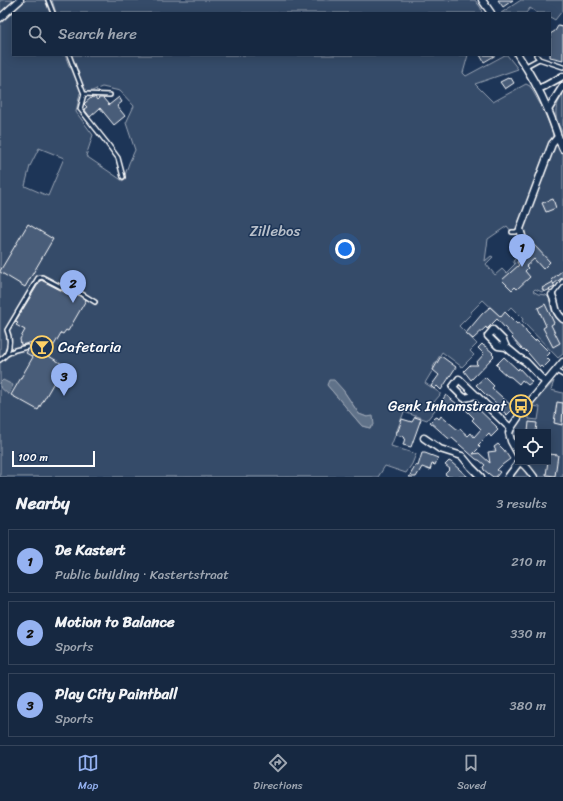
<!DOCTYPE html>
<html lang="en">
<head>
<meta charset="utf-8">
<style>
  body { margin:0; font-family:Sriracha,sans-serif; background:#1f3048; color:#f1f3f6 }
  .controls { position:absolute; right:12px; bottom:12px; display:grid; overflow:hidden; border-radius:0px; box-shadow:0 2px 10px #0003 }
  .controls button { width:36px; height:36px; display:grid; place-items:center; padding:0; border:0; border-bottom:1px solid #35445a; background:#162841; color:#f1f3f6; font:20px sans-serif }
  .scale { position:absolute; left:12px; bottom:10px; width:83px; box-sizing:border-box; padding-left:4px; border:2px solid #fff; border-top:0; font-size:11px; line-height:14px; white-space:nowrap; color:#fff; -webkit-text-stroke:3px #1d3557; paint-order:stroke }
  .you { position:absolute; left:345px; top:249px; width:14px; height:14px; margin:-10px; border:3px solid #fff; border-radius:50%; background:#1a73e8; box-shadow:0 0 0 6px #1a73e833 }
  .badge { display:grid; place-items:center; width:26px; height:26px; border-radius:50%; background:#95b2f1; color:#111; font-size:13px; font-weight:700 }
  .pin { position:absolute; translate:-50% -33px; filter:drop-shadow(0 1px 2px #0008) }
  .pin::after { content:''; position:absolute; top:21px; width:14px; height:12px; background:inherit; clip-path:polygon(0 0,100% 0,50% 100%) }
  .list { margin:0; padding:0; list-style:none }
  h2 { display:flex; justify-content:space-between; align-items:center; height:52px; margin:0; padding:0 16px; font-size:17px }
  h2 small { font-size:13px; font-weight:400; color:#9ea6b1 }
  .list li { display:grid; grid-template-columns:26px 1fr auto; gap:12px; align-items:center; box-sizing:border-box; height:64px; margin:0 8px 8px; padding:0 8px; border:1px solid #35445a; border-radius:0px }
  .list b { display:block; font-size:15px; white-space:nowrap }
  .list p { margin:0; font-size:13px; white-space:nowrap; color:#9ea6b1 }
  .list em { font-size:13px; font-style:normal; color:#9ea6b1 }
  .icon { flex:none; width:22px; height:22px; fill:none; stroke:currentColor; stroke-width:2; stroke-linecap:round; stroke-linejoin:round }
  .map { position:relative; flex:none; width:563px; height:477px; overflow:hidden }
  .search { position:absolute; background:#162841; box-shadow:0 2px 10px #0003; left:12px; right:12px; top:12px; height:44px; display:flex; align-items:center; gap:10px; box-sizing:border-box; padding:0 14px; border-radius:0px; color:#9ea6b1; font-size:15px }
  .sheet { height:268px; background:#162841 }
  nav { display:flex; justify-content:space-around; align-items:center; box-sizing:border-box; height:56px; border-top:1px solid #35445a; background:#162841; font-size:11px; color:#9ea6b1 }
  nav a { display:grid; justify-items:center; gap:2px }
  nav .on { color:#95b2f1 }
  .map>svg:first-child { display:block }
  .green { fill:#364b69; stroke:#9aa5b4; fill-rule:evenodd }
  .water { fill:#617289; stroke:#a0aab8 }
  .building { fill:#4a5d79; stroke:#fff }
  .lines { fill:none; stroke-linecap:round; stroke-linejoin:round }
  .lane-casing { stroke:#fff; stroke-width:6 }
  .street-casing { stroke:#fff; stroke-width:9 }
  .lane { stroke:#1d3557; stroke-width:3 }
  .street { stroke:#1d3557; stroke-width:6 }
  .labels { text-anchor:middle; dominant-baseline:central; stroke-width:3; stroke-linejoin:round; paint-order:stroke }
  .park-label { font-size:15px; fill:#b9c0ca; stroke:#1d3557 }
  .poi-label { font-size:15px; fill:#fff; stroke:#1d3557; text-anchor:start }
</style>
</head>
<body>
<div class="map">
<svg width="563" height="477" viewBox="0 0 563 477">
  <rect width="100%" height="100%" fill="#1d3557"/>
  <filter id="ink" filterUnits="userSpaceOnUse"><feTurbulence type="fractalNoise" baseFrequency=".025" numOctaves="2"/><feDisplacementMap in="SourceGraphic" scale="8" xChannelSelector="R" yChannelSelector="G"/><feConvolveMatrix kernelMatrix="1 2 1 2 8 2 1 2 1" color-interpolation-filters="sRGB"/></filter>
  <g filter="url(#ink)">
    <g class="green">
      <path d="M0,0H16L0,14Z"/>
      <path d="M26,0H45L50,13H13V55H65L70,68L76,67L72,55H468L463,73L466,76L505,55H507L518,69L475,84L493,102L526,84L530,86L543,109L553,133L552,139L545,152L518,228L516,230L511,231L507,226L488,239L485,261L491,256L493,257L486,264L495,275L502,269L506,273L515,264L513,261L534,243L523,232L524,222L550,154L556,143L558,144L563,153V272L554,280L553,286L542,292L535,289L533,291L538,294L546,295L550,299C551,311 553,316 563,324V354L558,358L522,321L523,319L511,307L501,317L483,300L471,312V314L459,326L477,344L470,351L474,355L462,367L442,352L433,367L434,368L425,383L440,393V395L434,402L438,406L427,420L404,412L391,446L416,454L412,464L406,473L385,466L378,477H0V24ZM102,87L120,91L134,106L126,123L135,150L129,163L123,181L86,156L93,135L76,112L80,93L92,91ZM39,148L64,158L48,196L25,186L30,166ZM327,385L343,390L359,414L367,417L370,428L362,426Z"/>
      <path d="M52,0H475L481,8L482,13H56Z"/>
      <path d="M521,0H563V12L562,11L555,20L550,17V13H536V12L530,8L526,13H501Z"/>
      <path d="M563,94V134C555,117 552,111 563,94Z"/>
      <path d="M554,381L551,390L563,393V477H538L526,462H548V432H518V447C510,431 515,429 524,415L529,416V419L538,420L540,407L531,406Z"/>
      <path d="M519,468H524L530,475L527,477H512Z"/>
    </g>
    <g class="water">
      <path d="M3,380L13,385L9,394H8L0,387V383Z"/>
      <path d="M329,380H334L343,390L359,414L367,417L373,416L374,425L370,428L362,426L327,385Z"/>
    </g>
    <g class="building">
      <path d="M498,0H513L503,7Z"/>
      <path d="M558,26L563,27V60L550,57V34L555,31Z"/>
      <path d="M480,55H496L484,62Z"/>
      <path d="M508,78L509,79L511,78L514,83L505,89L500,82Z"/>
      <path d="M92,97H95L97,100L99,98H103L109,105L119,97L122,102L117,106L125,116L114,125L100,108L90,117L84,109L87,107L84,104L85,103Z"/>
      <path d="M553,199L556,208L546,212L542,203Z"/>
      <path d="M28,224L53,239L25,287L0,272V271Z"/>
      <path d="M534,245L550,262L543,269L534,259L526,266L528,268L525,271L530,277L517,289L515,287L512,290L502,280L519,265L517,262Z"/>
      <path d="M563,270V277L554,284L553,283L555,287L544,292L542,288L553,282L551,280Z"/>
      <path d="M41,280L70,295L71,292H73L86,300L68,331L66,330L63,334L61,333L53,347L51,346L47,355L64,365L38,410L11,395L33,357L26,353L33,342L21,345L20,339L25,330L16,325L18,323L15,322L40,281Z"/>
      <path d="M545,304L554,323L551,325L560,343L553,347L543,328L546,326L538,308Z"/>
      <path d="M490,307L501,317L505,312L517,324L518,322L526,331V332L535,341L536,339L550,353L546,357L550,361L543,368L541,366L540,367L528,353L524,349L523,350L512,338L513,337L497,319L487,329L486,327L473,339L466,333L482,314Z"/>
      <path d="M482,344L484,346H485L493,353L492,354L494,356L471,380L464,371L470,365H478L476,363L484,354L478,348Z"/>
      <path d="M441,356L456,367L441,390L437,386L434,389L431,386L439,375L433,370Z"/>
      <path d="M504,357L518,370L519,368L532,382L528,385L522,380L519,384L511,377L507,376L498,368L499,367L496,365Z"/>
      <path d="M485,377L494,386L492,388L514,408L507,415L497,406L496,403L488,396H487L476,385Z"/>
      <path d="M446,395L457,404L458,406L454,410L448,404L446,406L441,402L443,400V399Z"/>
      <path d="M557,402L563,403L562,425L554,423Z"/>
      <path d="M472,404L474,406V405L497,427L496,428L498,430L491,437L489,434L478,445L480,447L473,454L479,453L490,463L488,452L496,451L494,447L498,444L504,450L510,459L502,465L497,470L500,472L496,477H493L484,470L483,467L485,465L479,460H478L476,459L452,438L450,439L448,438L430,422L434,418H435L437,417L439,419L441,416L458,430L460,429L468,436L471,433L474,437L481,429L472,420L474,418L466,410Z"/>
      <path d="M415,417L421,419L411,447L403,445L405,438L404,437L396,435L397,431H398L402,419L412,422Z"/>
      <path d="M529,422L537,423L536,432H528Z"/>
      <path d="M422,453H425L438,458L435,465L432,464L430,470L422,467L416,477H409L416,465L418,466Z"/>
      <path d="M549,454L558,455L555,476L546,475Z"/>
      <path d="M449,461L451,462L468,477H449L445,474L450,469L445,465Z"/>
    </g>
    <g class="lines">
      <g class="lane-casing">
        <g id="lane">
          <path d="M48,0L53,13"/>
          <path d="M69,55L84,94L80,109L107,143L118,158L123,177"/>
          <path d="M536,55L539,59L563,67"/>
          <path d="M526,66L539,59"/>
          <path d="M84,94L110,95"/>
          <path d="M512,232H516L520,229"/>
          <path d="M552,295L563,281"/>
          <path d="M7,354L15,350L27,347"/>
          <path d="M0,360C2,358 6,356 7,353C10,346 10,337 7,330L38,278L42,277L67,290L74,289L95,302"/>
          <path d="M556,371L563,375"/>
        </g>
      </g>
      <g class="street-casing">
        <g id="street">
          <path d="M482,0L491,13"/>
          <path d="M0,18L20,0"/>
          <path d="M518,55C530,73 540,91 548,110C554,123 557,136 563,149"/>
          <path d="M538,89L545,86L563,76"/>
          <path d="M548,110L563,86"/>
          <path d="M522,236L520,229L552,144L558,137"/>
          <path d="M552,295C557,305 553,310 563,319"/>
          <path d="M506,347L498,346L488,336L493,330L503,340L506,347L518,357L526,362L545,382"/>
          <path d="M475,395L470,397L464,398L453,387L459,379L507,425L511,428"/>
          <path d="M424,438L440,449L462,456L471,467L481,477"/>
          <path d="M518,454L511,441L509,433L511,428L524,409L563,362"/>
          <path d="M520,462C526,465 530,472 534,477"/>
          <path d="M508,477L517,465L518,462"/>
        </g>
      </g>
      <use href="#lane" class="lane"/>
      <use href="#street" class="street"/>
    </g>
  </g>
  <defs>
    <g id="bar-ring" transform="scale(1.15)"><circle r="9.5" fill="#1d3557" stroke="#ffd166" stroke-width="1.5"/><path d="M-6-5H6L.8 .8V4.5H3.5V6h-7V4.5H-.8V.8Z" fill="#ffd166"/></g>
    <g id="bus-ring" transform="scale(1.15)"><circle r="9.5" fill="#1d3557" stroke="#ffd166" stroke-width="1.5"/><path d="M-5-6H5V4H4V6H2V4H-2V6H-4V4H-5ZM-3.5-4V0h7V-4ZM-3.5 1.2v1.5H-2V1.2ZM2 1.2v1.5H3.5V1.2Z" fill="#ffd166"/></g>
  </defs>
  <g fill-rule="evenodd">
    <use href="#bar-ring" x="42" y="347"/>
    <use href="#bus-ring" x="521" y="406"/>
  </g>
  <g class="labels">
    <g class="park-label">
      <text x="275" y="231">Zillebos</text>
    </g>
    <g class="poi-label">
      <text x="58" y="347">Cafetaria</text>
      <text x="506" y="406" text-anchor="end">Genk Inhamstraat</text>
    </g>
  </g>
</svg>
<div class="controls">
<button><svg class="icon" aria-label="locate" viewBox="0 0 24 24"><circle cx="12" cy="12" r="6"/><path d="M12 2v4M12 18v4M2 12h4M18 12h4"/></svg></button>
</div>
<div class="scale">100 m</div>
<div class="you"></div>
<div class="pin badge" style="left:522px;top:267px">1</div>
<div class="pin badge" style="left:73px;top:303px">2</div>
<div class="pin badge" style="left:64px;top:396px">3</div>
<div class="search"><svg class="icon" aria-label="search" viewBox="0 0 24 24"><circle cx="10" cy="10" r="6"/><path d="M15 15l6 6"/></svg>Search here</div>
</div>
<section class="sheet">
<h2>Nearby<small>3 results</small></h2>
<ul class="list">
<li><span class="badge">1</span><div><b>De Kastert</b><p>Public building · Kastertstraat</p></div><em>210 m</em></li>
<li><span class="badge">2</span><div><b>Motion to Balance</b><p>Sports</p></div><em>330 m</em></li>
<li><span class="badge">3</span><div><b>Play City Paintball</b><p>Sports</p></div><em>380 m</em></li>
</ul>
</section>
<nav>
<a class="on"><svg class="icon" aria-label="map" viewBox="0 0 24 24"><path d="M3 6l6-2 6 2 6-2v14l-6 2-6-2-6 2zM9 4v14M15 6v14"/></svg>Map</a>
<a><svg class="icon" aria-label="directions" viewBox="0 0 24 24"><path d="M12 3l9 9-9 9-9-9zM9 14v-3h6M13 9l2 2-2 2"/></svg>Directions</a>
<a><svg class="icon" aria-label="saved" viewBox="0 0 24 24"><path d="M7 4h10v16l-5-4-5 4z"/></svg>Saved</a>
</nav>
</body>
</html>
